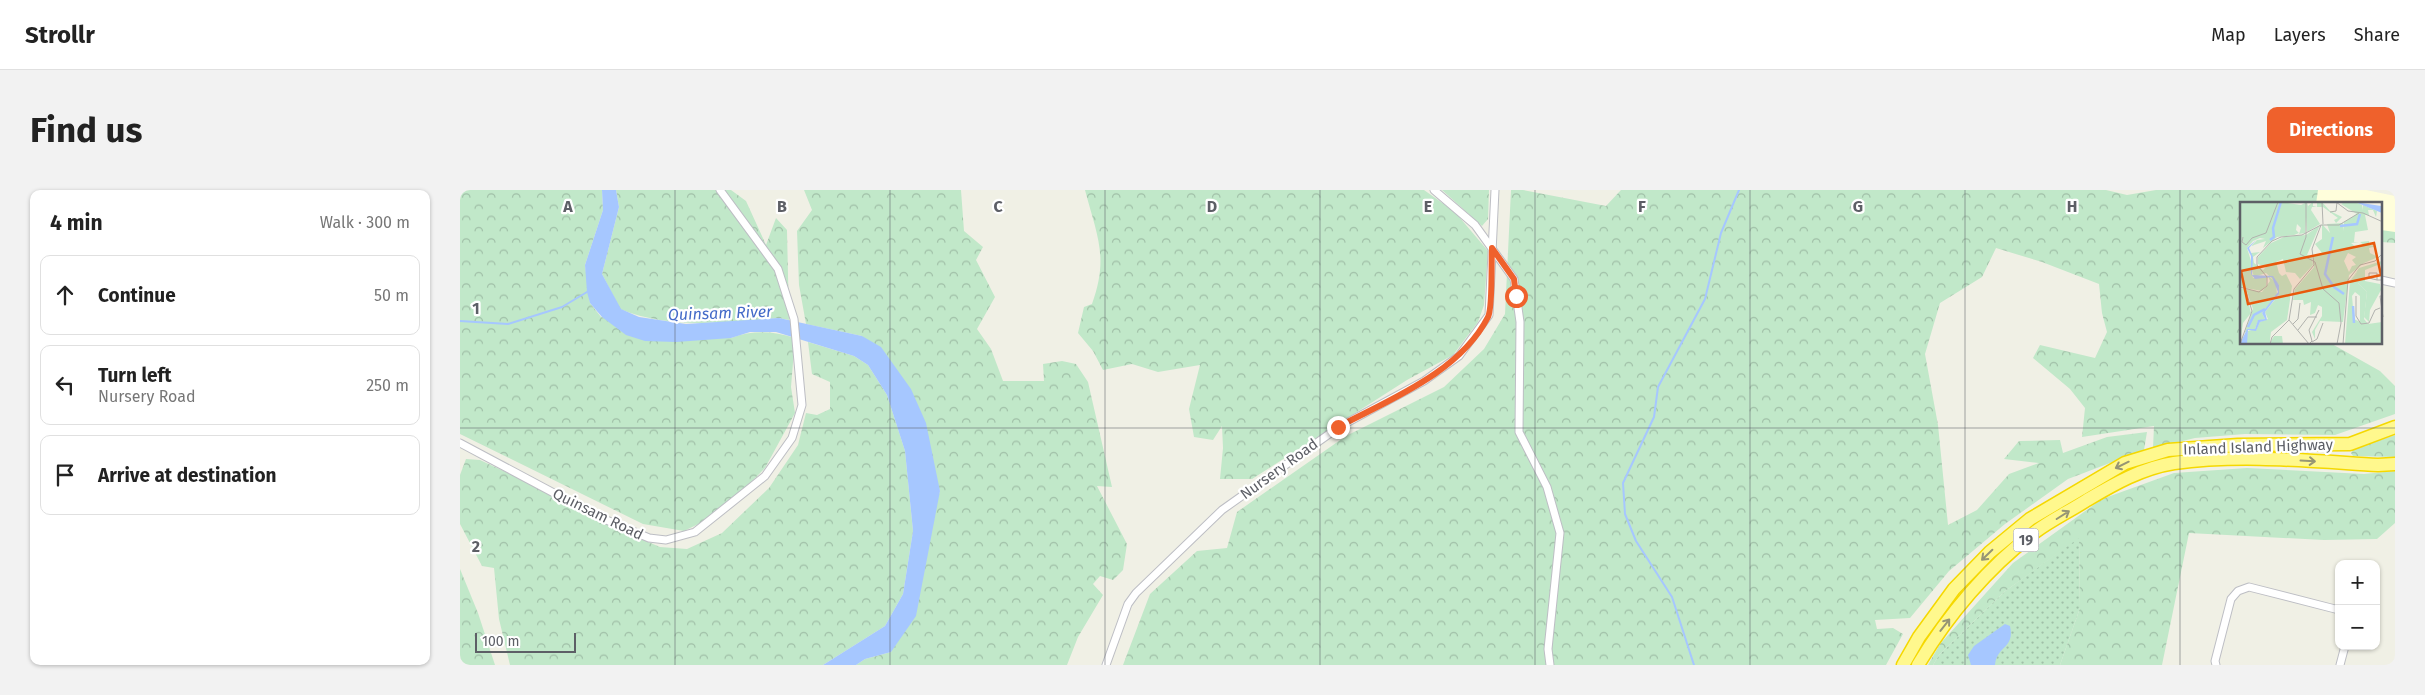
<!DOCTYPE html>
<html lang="en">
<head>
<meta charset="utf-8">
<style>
  body { margin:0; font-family:"Fira Sans",sans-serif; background:#f2f2f2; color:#222 }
  .controls { position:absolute; right:15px; bottom:15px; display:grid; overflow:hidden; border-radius:10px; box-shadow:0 1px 4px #0004 }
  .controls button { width:45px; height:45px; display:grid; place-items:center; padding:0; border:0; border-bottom:1px solid #e0e0e0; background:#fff; color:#222; font:25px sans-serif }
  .scale { position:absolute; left:15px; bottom:12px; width:101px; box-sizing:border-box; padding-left:5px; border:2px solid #5d5f66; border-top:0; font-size:14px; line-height:18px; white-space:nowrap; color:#5d5f66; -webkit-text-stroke:4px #fff; paint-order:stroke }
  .stop { position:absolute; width:15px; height:15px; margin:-11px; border:4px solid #ef612c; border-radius:50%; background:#fff }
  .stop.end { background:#ef612c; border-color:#fff; box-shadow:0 1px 5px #0008 }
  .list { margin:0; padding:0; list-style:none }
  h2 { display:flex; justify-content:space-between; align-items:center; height:65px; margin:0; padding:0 20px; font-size:21px }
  h2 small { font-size:16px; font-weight:400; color:#767676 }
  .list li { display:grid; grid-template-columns:32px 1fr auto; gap:15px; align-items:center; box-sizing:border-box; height:80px; margin:0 10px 10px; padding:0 10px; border:1px solid #e0e0e0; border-radius:10px }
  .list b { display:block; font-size:19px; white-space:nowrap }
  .list p { margin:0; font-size:16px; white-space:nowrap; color:#767676 }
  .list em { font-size:16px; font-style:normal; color:#767676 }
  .icon { flex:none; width:28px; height:28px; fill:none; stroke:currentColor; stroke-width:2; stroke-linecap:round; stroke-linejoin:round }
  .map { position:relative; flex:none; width:1935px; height:475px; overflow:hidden; border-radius:10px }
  header { display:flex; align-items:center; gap:30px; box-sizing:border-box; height:70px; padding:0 25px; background:#fff; border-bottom:1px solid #e0e0e0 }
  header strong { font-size:24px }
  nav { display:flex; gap:28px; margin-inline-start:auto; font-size:18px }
  .intro { display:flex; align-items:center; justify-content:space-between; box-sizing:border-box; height:120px; padding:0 30px }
  h1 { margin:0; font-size:35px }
  .button { padding:12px 22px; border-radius:10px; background:#ef612c; color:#fff; font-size:18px; font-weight:700 }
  main { display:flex; gap:30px; padding:0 30px }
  aside { flex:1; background:#fff; border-radius:10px; box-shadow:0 1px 4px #0004 }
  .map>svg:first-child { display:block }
  .commercial { fill:#fffedb }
  .grass { fill:url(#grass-dots) }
  .forest { fill:url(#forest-crowns) }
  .water { fill:#a6c7ff }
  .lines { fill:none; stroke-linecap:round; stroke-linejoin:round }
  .stream { stroke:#a6c7ff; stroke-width:2 }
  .street-casing { stroke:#bdbec4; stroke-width:9 }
  .highway-casing { stroke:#f5d800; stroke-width:15 }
  .street { stroke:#fff; stroke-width:7 }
  .highway { stroke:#fff88d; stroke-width:12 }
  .oneway { stroke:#969574 }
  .route { stroke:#ef612c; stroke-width:6 }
  .grid { fill:none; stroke:#5d5f66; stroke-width:1; stroke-opacity:0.55 }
  .labels { text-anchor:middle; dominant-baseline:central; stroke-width:4.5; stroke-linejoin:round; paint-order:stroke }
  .shield { fill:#fff; stroke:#8e8f94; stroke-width:1 }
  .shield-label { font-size:14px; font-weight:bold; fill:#5d5f66 }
  .street-label { font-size:15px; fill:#5d5f66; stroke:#fff }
  .water-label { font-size:16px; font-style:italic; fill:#436ac8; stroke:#fff }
  .inset-river { fill:none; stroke:#a6c7ff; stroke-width:2.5 }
  .inset-road { fill:none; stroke:#b1b2ae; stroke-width:1 }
  .view { fill:#e8590c; fill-opacity:0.15; stroke:#e8590c; stroke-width:2.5 }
  .inset-edge { fill:none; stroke:#5d5f66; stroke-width:2.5 }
  .grid-label { font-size:16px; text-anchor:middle; font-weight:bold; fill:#5d5f66; stroke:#fff; stroke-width:4.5; stroke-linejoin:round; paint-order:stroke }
</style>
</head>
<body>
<header>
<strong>Strollr</strong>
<nav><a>Map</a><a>Layers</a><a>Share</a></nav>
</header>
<div class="intro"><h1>Find us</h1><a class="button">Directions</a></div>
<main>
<aside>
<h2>4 min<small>Walk · 300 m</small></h2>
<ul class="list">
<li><svg class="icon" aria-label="ahead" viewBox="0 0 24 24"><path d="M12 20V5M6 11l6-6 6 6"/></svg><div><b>Continue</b></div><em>50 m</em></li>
<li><svg class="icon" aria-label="left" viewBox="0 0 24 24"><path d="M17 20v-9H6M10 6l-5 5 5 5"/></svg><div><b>Turn left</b><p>Nursery Road</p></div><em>250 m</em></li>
<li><svg class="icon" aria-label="arrive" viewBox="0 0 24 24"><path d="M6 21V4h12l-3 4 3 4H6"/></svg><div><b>Arrive at destination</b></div></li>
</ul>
</aside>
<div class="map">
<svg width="1935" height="475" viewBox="0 0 1935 475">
  <defs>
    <pattern id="grass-dots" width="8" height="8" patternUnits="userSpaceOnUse" patternTransform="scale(1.25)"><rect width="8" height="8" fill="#c1e8c9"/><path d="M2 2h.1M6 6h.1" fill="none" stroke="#a0bfa7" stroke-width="1.8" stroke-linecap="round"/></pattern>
    <pattern id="forest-crowns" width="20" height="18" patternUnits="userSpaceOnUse" patternTransform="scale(1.25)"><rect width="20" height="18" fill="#c1e8c9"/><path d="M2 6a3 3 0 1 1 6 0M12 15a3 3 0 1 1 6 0" fill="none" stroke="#a0bfa7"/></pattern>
  </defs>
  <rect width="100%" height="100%" fill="#f0f0e5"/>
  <path class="commercial" d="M1855,0H1906L1935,6V44L1921,42V14H1854Z"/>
  <path class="grass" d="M1619,347L1620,418L1600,475H1473L1479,465L1544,402Z"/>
  <g class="forest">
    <path d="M0,0H142L143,20L125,75L130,113L141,127L271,148C294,140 312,141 335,148L331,197L335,223L305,278L261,323L224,341L183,334L0,244Z"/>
    <path d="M156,0H271L286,11L306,55L316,28L327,40L329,130L319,128C265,132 211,140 160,119L142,84L159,17Z"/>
    <path d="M344,0H501L504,41L523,57L516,70L535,107L517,139L531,159L543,191H584L583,174L602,171L616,174L628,192L652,297L637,296L667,354L663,380L653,390L640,386L633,394L643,405L618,447L607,475H396L405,469L431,462L480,301L402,146L346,134L339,95L337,41L352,20Z"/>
    <path d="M625,0H964L995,22L1028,61L1024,115L1018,132L993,165L947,190L792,289H760L763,258L762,236L753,250L734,247L729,219L740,175L698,182L672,174L643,180L633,161L618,143L624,117L632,114C649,67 637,46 625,0Z"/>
    <path d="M982,0H1029L1028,29L1022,36Z"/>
    <path d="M1051,0H1063L1146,16L1161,0H1646L1667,5L1696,0H1858L1856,14H1781V154H1872L1920,181L1935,196V224L1875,245L1785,244L1735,248L1693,258L1694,236L1622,247L1625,218L1610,199L1573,168L1580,155L1635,168L1647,142L1642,123L1639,94L1582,72L1536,58L1522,87L1480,113L1465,164L1478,235L1488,335L1517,320L1549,284L1579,273L1544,269L1559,251L1600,250L1603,263L1647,247L1687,242L1684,260L1608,289L1545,334L1489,381L1450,428L1415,430L1417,439L1433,438L1443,444L1426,475H663L690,404L737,361L767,358L777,322L886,246L984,197L1024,159L1045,124Z"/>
    <path d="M1921,40L1935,42V53L1921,52Z"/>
    <path d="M348,152L394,166L408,175L427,205L445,261L453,341L443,404L425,436L363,475H50L39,429L34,378L22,376L0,334V285L6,269L20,270L71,294L137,330L200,357L227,359L262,343L309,298L338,255L346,223L357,225L370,219V192L352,184Z"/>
    <path d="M1935,245V267L1893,266L1891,263L1894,259Z"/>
    <path d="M1787,278L1904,284L1935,281V333L1917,349L1864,350L1729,343L1702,475H1600L1620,418L1619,348L1544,402L1479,465L1473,475H1468L1480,454L1553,373L1642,309L1714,283Z"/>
    <path d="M0,379L18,423L35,475H0Z"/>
  </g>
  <g class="water">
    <path d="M142,0H156L159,17L142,84L161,119L179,127L226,134L319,128L402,146L421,157L451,199L466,233L480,301L456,426L431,462L405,469L396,475H363L425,436L443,404L453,341L445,261L427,205L408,175L394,166L316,142H290L271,148L216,152L185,151L166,145L142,127L130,113L127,102L125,75L143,20Z"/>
    <path d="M1545,434L1550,436C1555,459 1537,455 1535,475H1511L1508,465L1514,456Z"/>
  </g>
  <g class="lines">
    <g class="stream">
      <path d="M0,131L48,134L102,117L127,102"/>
      <path d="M1234,475L1212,407L1176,351L1165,324L1163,293L1194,227L1198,197L1245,109L1261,43L1279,0"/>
    </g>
    <g class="street-casing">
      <g id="street">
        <path d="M974,0L1015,35L1054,89L1060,132L1059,242L1087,297L1100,343L1088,459L1090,475"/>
        <path d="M1921,90L1935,93"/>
        <path d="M0,253L137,326L189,348L206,350L235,342L305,286L332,248L342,215L334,129L318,79L260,0"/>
        <path d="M646,475L668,414L676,403L762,320L879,237L964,191L999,166L1029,125L1035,0"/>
        <path d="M1756,475L1755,471L1771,409L1778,401L1789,397L1879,420"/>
        <path d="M1880,475L1885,456"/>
      </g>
    </g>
    <g class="highway-casing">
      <g id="highway">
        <path d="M1443,475L1459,447L1494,399L1530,362L1570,329L1665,273L1708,260L1778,255L1890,254L1935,237"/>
        <path d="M1458,475C1487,426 1529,376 1575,342C1591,330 1610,321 1627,310C1654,294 1682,278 1714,273C1781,264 1850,271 1918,275L1935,274"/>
      </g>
    </g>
    <use href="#street" class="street"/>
    <use href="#highway" class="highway"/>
  </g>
  <defs><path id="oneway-shaft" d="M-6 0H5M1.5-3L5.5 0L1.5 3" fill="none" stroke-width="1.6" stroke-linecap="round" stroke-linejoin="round" transform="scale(1.25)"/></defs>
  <g class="oneway">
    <use href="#oneway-shaft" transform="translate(1848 271) rotate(3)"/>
    <use href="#oneway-shaft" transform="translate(1662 275) rotate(154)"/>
    <use href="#oneway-shaft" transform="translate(1603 325) rotate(-32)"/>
    <use href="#oneway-shaft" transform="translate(1527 365) rotate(136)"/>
    <use href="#oneway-shaft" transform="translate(1485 435) rotate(-52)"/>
  </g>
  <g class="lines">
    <path class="route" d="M878,237C931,209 1000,182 1028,127C1033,118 1031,71 1032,58L1054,89L1056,106"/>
  </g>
  <path class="grid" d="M215,0V475M430,0V475M645,0V475M860,0V475M1075,0V475M1290,0V475M1505,0V475M1720,0V475M0,238H1935"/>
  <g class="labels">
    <rect class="shield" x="1553.5" y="338.5" width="25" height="23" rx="4"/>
    <g class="shield-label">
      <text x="1566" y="350">19</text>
    </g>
    <g class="street-label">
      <text transform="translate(1798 257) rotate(-2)">Inland Island Highway</text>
      <text transform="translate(819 279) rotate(-36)">Nursery Road</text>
      <text transform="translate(138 324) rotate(26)">Quinsam Road</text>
    </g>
    <g class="water-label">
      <text transform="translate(260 123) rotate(-2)">Quinsam River</text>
    </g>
  </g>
  <g transform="translate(1780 12)">
    <rect width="142" height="142" fill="#f0f0e5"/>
    <path d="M118,69V81L127,90L124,117L128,122L142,120V142H105L110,79ZM115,90L120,94V120L114,117L112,94Z" fill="#c1e8c9" fill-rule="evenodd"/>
    <path d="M0,0H41L35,21L42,0L61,3L67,0L68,4L73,0V4L77,5V0H82L90,9L102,15L96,21L94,18L98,16L83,5H72L71,8L80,22L67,30L66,15L65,31L59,32L61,26L57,22L56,28L59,31L54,33L37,35L23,46L26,39L11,44L17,38L25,37L20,36L13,39L7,46L11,59V51L20,50L13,55L14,61L23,68L26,65L18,62V55L31,41L44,35L66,33L80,23L67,53L72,54L73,63L60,77L55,71L46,70L43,57L36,60L39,71L42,74L46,72L52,84L47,118L31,130L30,138V141L34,134H42L43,142H7L6,139L8,128H16L20,120L28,117L25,110L38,94L39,83L26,71L14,75L11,65L13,76L27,74L26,84L22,89L0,85ZM105,0H115L122,3V8L123,3L137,9L136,15L133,8H128L129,13H125L128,28L115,30L114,40H119L111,41L116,45L124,43L120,40L129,39V43L137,44L129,46L130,51L138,55L124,61L109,73L103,120L80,119L75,128V137L72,130L82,114V105L78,103L75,111L70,113L71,100L64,103L63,98H53L55,87L74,65L73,54L82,51L75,42L82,37V22L90,31L87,22L103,21L104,29V20L117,12L101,2ZM108,51L116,55L112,58L116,63L112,64L109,70L104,59ZM142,59V66L140,62L125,68V79L140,82L141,88L130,108L129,120L124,115L127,90L118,81L117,70L110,79L119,66ZM28,74L36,80L37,93L22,111L25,117L18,119L15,127L5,130L13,107L6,87L22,90L30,79ZM0,86L5,87L11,111L3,121L0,141Z" fill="#c1e8c9" fill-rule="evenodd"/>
    <path d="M115,0L141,4L142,11L120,2ZM28,37L16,38L9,46L13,55L12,73L33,74L39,83V92L25,110L27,118L20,120L16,129L8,128L7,142H0L7,127H15L18,118L25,117L22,111L38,90L32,75L15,77L11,72V54L7,46L16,38Z" fill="#a6c7ff"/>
    <path class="inset-river" d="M100,24L117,22L120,12M93,35L85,72L94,85L104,92M30,38L34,35L33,26L41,0M113,104L114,121M8,125L14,113L25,107"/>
    <path class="inset-road" d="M66,0V35L60,52L75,60L83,87L99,101L101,121L97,142M82,0L83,22M96,0L108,9L123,11L143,20M90,10L96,9L97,0M3,35L2,40L6,43L12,36L26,31L38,0M137,78V71H129V76L137,78H143M0,85L19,90L27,84V75L17,63V55L32,39L41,35L62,33L81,23H99L119,11M116,94V114L121,122L129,121L135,108L140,106M143,94H140L143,115M49,118L69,142M53,122L58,117L60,101M58,128L68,115H77M72,140L77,137L83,121M0,142L12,109L5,86M30,142L32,135L49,118L54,87L74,63L72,47L81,23M69,142L72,139L69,128L79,108M103,142L108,78L120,63L135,59L142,52"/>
    <path class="view" d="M134,41L141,73L8,102L1,69Z"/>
    <rect width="142" height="142" class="inset-edge"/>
  </g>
  <g class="grid-label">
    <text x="108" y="22">A</text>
    <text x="322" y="22">B</text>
    <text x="538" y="22">C</text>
    <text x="752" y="22">D</text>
    <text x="968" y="22">E</text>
    <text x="1182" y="22">F</text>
    <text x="1398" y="22">G</text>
    <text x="1612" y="22">H</text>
    <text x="16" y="124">1</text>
    <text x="16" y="362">2</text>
  </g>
</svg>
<div class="controls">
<button>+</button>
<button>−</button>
</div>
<div class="scale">100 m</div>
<div class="stop" style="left:1056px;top:106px"></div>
<div class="stop end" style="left:878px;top:237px"></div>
</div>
</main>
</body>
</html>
